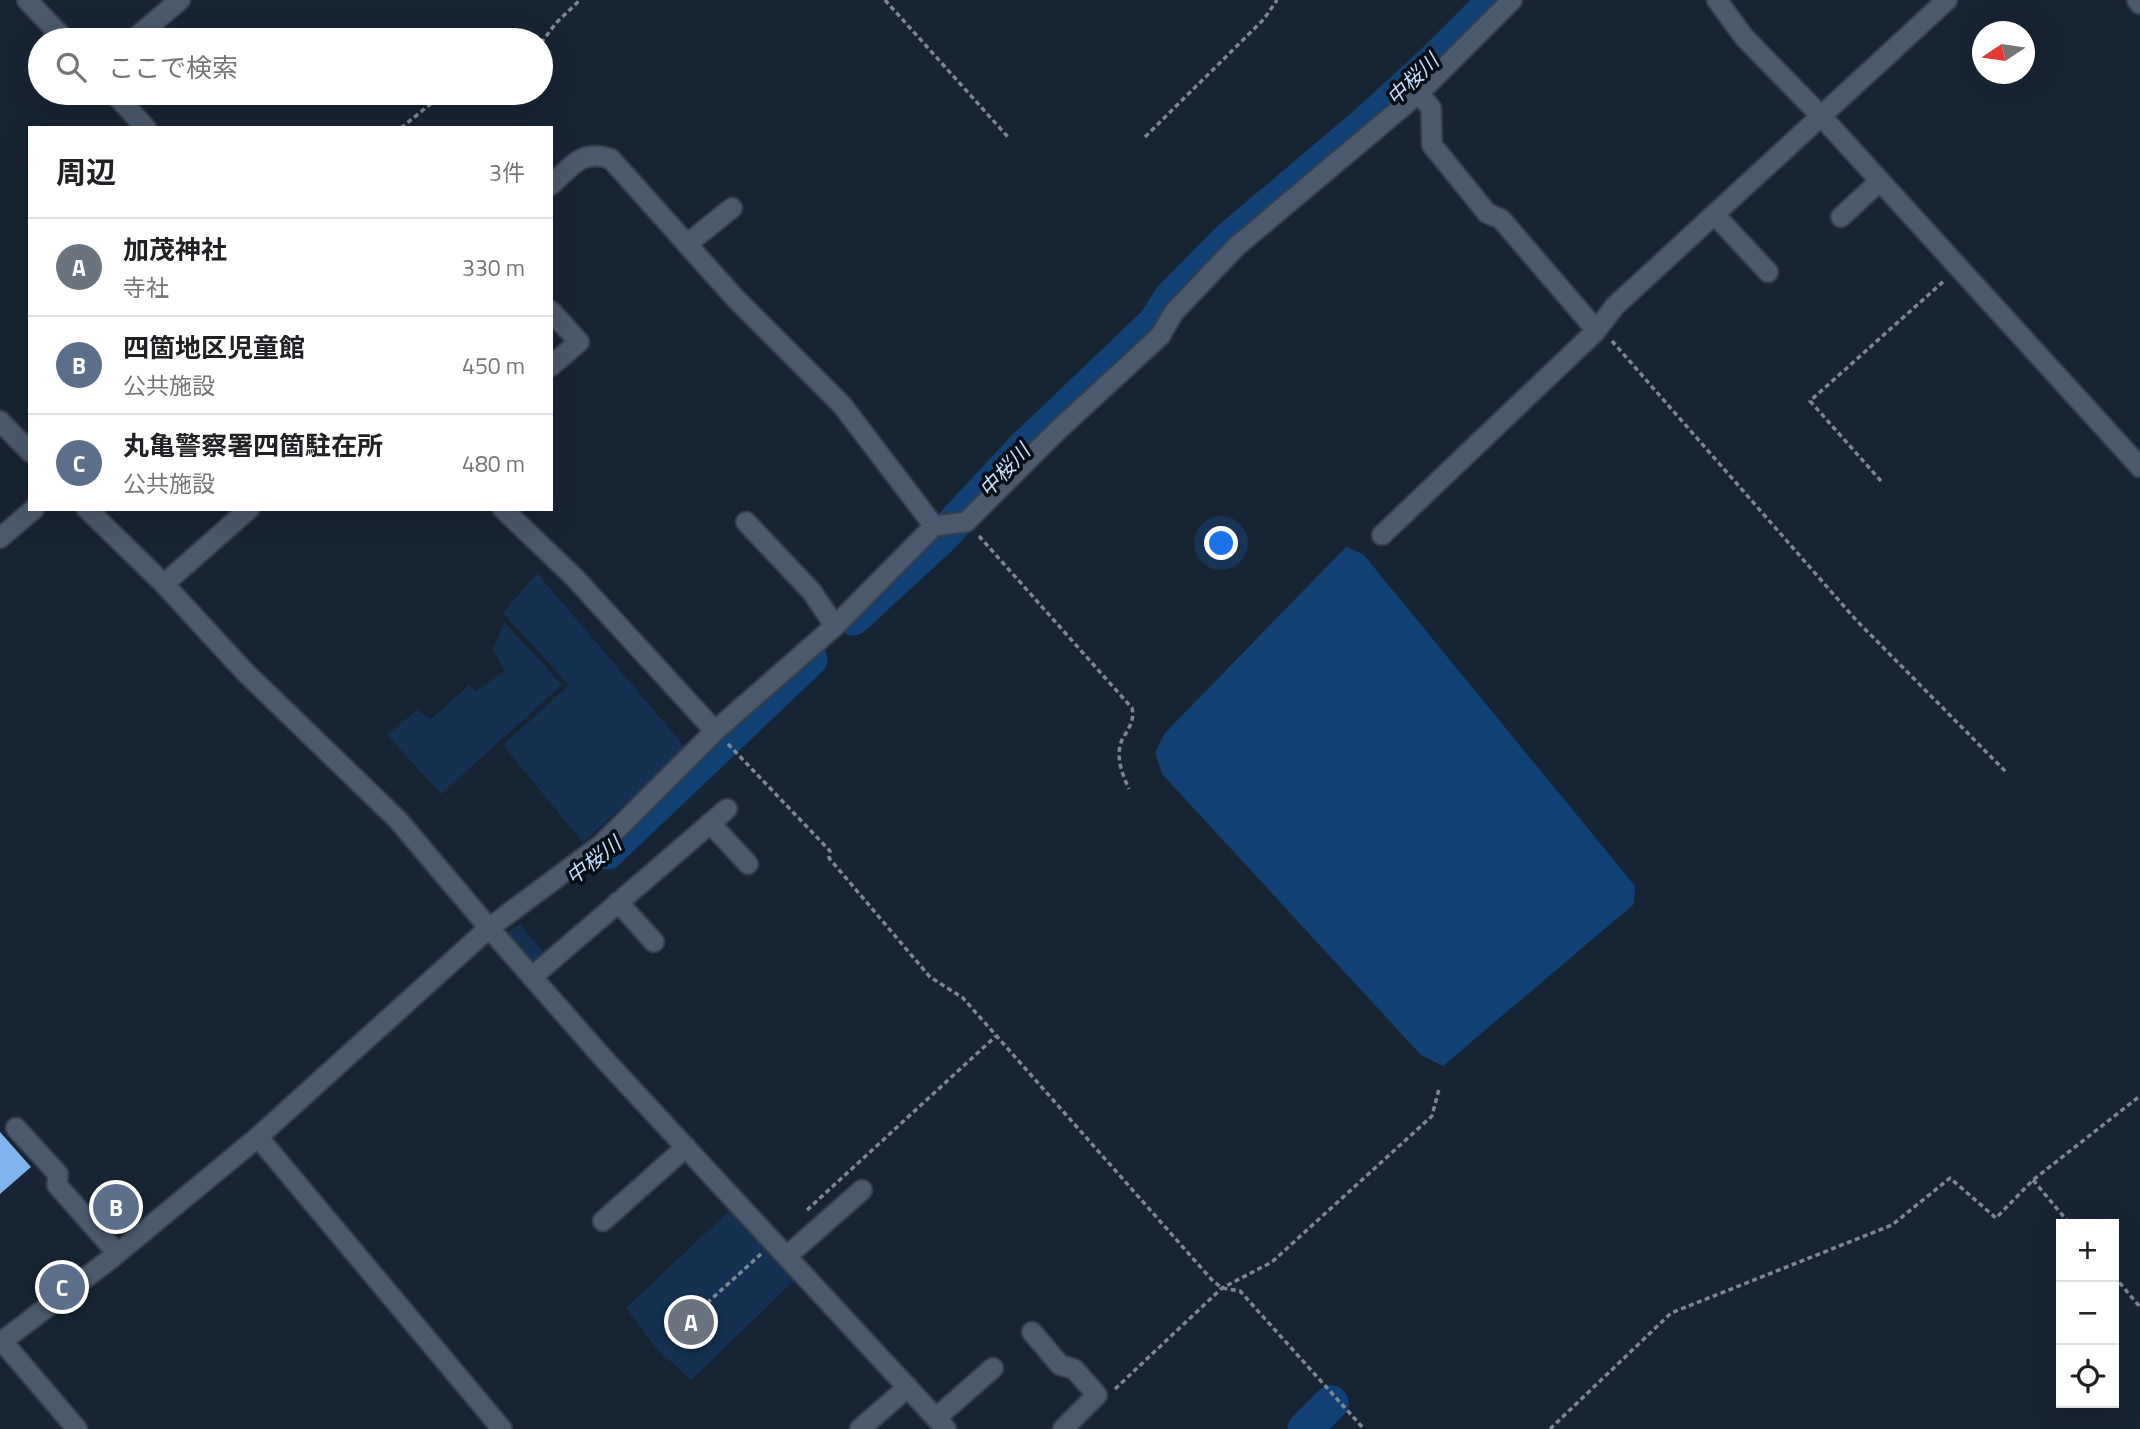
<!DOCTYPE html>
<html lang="ja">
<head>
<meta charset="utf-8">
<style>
  body { margin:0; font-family:"Titillium Web","Noto Sans JP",sans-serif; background:#f2f2f2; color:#202124 }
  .controls { position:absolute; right:21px; bottom:21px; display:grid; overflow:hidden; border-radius:0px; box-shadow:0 7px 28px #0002 }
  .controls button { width:63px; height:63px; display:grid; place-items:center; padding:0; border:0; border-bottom:2px solid #e0e0e0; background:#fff; color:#202124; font:35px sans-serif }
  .compass { position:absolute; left:1972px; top:21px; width:63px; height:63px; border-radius:50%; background:#fff; box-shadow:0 7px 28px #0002; rotate:257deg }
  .you { position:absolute; left:1222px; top:544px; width:24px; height:24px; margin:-18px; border:5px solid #fff; border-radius:50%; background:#1a73e8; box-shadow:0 0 0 10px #1a73e833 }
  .badge { display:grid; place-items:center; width:46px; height:46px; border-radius:50%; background:#1a73e8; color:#fff; font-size:23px; font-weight:700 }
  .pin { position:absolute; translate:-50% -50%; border:4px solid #fff; box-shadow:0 2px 7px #0006 }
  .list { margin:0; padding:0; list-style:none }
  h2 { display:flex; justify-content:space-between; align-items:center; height:91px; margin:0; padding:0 28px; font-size:30px }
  h2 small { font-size:23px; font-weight:400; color:#757577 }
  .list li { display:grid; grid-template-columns:46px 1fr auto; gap:21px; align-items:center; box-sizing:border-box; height:98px; padding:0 28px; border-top:2px solid #e0e0e0 }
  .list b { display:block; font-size:26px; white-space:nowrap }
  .list p { margin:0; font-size:23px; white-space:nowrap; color:#757577 }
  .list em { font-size:23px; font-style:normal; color:#757577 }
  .icon { flex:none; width:38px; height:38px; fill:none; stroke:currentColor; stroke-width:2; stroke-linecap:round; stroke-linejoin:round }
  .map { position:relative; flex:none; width:2140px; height:1429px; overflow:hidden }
  .search { position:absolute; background:#fff; box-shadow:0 7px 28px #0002; left:28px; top:28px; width:525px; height:77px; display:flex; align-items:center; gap:18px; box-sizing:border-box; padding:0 24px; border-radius:38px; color:#757577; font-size:26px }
  .panel { position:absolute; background:#fff; box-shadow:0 7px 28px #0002; left:28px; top:126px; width:525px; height:385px; border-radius:0px }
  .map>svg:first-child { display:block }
  .green { fill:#143151 }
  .water { fill:#114174 }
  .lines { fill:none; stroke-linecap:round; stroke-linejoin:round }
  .river { stroke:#114174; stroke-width:35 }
  .building { fill:#81b3ee }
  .minor-casing { stroke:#353e4b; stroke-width:23 }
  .path { stroke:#7c8794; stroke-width:3.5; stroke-dasharray:5 3.5; stroke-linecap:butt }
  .minor { stroke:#4a596b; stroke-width:19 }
  .labels { text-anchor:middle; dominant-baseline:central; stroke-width:7; stroke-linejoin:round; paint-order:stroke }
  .water-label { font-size:21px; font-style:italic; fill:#c5dfff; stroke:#070d14 }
</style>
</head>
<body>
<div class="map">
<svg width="2140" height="1429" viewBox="0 0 2140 1429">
  <rect width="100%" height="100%" fill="#172433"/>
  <g class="green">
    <path d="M537,573L686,748L583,843L503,745L569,685L503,613Z"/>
    <path d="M504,622L562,685L441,794L387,735L417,710L431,719L469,685L476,691L505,671L493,650Z"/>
    <path d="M520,924L546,956L531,969L503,936Z"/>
    <path d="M733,1207L797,1278L691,1380L657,1349L626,1308Z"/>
  </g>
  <path class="water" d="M1346,547L1363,554L1635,886L1634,904L1443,1066L1421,1055L1162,774L1155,752L1165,733Z"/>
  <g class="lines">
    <g class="river">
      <path d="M853,618L940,538L1025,447L1155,323L1171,298L1228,240L1362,127L1430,65L1495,0"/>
      <path d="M607,852L810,659"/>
      <path d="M1305,1429L1331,1403"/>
    </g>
  </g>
  <g class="building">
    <path d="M0,1132L31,1167L0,1194Z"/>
    <path d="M703,1300L718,1315L690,1344L674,1326Z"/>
  </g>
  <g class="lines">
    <g class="minor-casing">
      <g id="minor">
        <path d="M27,0L65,40"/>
        <path d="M1717,0L1744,37L1822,117L2140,467"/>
        <path d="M2137,0L2140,4"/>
        <path d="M133,40L180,0"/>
        <path d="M114,93L146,128"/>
        <path d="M1419,93L1431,108L1432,145L1487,213L1501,219L1591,324L1599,326"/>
        <path d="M551,185C572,166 581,149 611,159L735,298L842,405L934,526"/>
        <path d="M1715,215L1768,272"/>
        <path d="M1841,217L1880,181"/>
        <path d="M687,244L732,208"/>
        <path d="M551,311L579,342L551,366"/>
        <path d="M0,421L30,452"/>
        <path d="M87,509L164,584L245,672L398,820L489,928L604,1059L946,1429"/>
        <path d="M503,509L574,577L715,731"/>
        <path d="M746,522L812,592L835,626"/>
        <path d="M1382,535L1595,332L1615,306L1947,0"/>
        <path d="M0,538L34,509"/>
        <path d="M164,584L249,509"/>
        <path d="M710,823L748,864"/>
        <path d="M618,902L654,942"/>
        <path d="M532,977L727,809"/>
        <path d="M16,1128L58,1174L57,1185L117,1253"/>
        <path d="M258,1137L502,1429"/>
        <path d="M603,1221L686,1147"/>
        <path d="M787,1256L862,1190"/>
        <path d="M1032,1332L1060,1365L1074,1369L1097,1395L1063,1429"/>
        <path d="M2,1341L77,1429"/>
        <path d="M0,1343L113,1257L258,1137L489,928L602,844L715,731L835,626L934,526L966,522L1057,431L1160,336L1174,312L1237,246L1419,93L1512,0"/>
        <path d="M936,1418L993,1368"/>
        <path d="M860,1429L908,1387"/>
      </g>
    </g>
    <g class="path">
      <path d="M885,0L1008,137"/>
      <path d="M541,43L556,23L580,0"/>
      <path d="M401,128L444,93"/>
      <path d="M1145,137L1264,19L1277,0"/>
      <path d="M1612,341L1856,620L2007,773"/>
      <path d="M1881,481L1810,401L1945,280"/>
      <path d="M979,536L1132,708C1135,721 1128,729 1122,740C1115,756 1122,774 1129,789"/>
      <path d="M728,744L830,851L829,858L930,977L963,998L1212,1280L1222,1288L1240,1291L1364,1429"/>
      <path d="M2033,1180L2070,1224"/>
      <path d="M807,1210L996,1036"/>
      <path d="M2114,1276L2140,1307"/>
      <path d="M707,1303L761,1254"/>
      <path d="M1115,1389L1222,1288L1272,1262L1432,1116L1439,1089"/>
      <path d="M1550,1429L1671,1313L1892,1225L1950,1178L1996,1218L2033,1180L2140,1096"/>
    </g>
    <use href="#minor" class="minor"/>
  </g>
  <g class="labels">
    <g class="water-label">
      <text transform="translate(1412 79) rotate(-44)">中桜川</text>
      <text transform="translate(1004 470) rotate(-47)">中桜川</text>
      <text transform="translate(593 860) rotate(-38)">中桜川</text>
    </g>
  </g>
</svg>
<div class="controls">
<button>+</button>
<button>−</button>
<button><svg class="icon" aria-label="locate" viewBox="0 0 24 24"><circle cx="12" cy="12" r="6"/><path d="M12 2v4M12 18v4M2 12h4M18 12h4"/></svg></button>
</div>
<svg class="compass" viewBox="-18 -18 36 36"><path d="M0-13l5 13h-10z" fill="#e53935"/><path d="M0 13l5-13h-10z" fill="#757577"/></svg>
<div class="you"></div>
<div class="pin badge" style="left:691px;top:1322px;background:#6b7280">A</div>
<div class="pin badge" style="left:116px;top:1207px;background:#5c6f8a">B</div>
<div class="pin badge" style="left:62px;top:1287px;background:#5c6f8a">C</div>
<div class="search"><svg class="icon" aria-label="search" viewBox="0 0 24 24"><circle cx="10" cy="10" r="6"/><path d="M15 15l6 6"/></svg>ここで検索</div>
<section class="panel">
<h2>周辺<small>3件</small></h2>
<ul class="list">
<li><span class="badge" style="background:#6b7280">A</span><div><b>加茂神社</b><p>寺社</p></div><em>330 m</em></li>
<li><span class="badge" style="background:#5c6f8a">B</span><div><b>四箇地区児童館</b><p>公共施設</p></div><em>450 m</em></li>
<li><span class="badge" style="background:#5c6f8a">C</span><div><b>丸亀警察署四箇駐在所</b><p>公共施設</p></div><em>480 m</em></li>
</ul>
</section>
</div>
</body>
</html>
